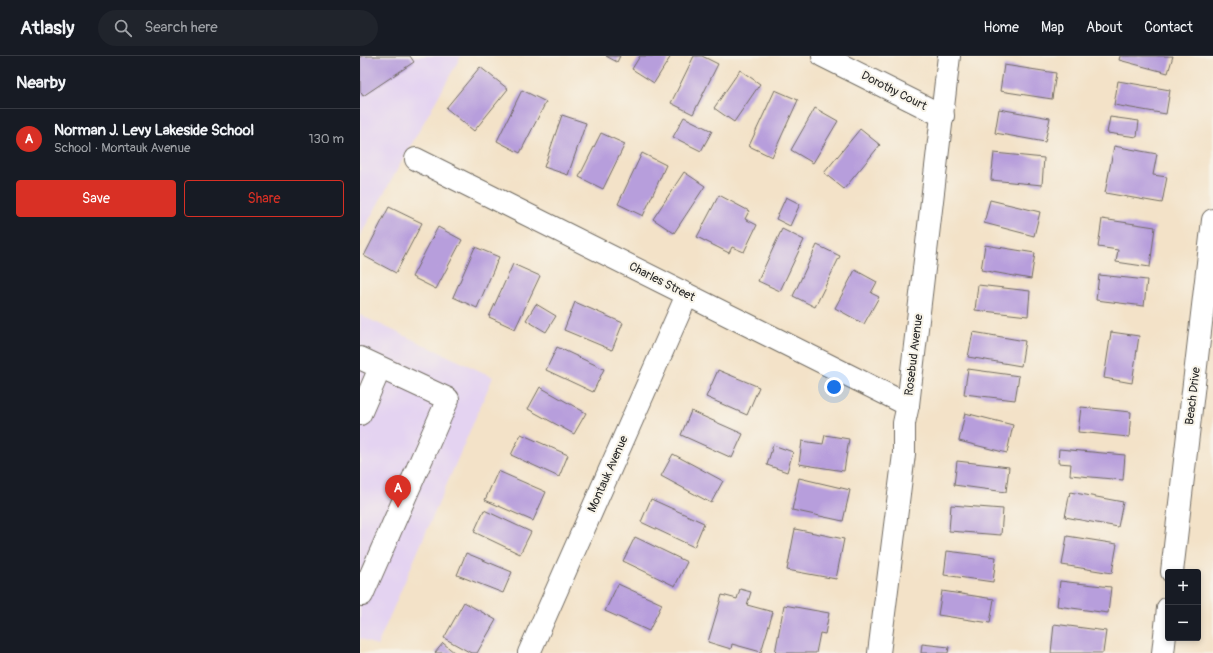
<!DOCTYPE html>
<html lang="en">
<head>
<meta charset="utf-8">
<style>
  body { margin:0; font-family:Pangolin,sans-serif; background:#20242c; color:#f1f3f6 }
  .controls { position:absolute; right:12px; bottom:12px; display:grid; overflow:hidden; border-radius:4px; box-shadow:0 2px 6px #0003 }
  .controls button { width:36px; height:36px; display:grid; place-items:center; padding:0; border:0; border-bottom:1px solid #363941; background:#171b24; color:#f1f3f6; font:20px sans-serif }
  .you { position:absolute; left:474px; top:331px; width:14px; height:14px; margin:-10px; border:3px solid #fff; border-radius:50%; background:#1a73e8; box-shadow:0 0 0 6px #1a73e833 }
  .badge { display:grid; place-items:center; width:26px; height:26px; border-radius:50%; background:#d93025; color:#fff; font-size:13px; font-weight:700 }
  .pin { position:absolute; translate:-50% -33px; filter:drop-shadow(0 1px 2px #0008) }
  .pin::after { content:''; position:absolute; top:21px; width:14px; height:12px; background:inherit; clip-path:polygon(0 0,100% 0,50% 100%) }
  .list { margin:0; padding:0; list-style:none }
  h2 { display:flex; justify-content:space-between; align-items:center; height:52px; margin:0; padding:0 16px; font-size:17px }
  h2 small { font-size:13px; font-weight:400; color:#9ea1a6 }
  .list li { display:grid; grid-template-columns:26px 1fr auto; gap:12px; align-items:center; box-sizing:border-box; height:60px; padding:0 16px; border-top:1px solid #363941 }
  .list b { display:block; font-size:15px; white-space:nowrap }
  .list p { margin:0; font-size:13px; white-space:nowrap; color:#9ea1a6 }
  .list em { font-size:13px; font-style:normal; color:#9ea1a6 }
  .actions { display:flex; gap:8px; padding:12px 16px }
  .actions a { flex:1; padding:9px 0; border:1px solid #d93025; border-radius:4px; text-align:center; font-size:14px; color:#d93025 }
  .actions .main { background:#d93025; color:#fff }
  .icon { flex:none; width:22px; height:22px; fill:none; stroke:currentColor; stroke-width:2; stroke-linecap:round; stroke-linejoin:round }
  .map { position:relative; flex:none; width:853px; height:597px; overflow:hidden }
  header { display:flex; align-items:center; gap:24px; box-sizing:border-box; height:56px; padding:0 20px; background:#171b24; border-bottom:1px solid #363941 }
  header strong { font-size:19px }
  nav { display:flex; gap:22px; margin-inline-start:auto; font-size:14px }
  .search { width:280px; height:36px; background:#20242c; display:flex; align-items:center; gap:10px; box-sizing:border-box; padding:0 14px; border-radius:22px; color:#9ea1a6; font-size:15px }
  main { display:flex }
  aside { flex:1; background:#171b24 }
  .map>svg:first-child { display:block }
  .built { fill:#e4d3f1 }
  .building { fill:#b79edc }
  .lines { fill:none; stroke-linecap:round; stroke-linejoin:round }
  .minor-casing { stroke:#716b62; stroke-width:24 }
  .minor { stroke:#fff; stroke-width:22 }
  .labels { text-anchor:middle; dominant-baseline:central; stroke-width:4; stroke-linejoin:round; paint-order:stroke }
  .street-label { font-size:12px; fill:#2b2b2b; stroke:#f7f3e8 }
</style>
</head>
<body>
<header>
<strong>Atlasly</strong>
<div class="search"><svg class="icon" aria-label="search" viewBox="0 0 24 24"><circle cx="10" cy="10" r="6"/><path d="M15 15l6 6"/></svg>Search here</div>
<nav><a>Home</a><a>Map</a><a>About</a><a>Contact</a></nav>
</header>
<main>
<aside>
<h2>Nearby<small></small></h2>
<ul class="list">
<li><span class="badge">A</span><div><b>Norman J. Levy Lakeside School</b><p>School · Montauk Avenue</p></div><em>130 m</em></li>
</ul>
<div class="actions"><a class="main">Save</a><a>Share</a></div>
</aside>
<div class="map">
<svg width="853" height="597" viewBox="0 0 853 597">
  <rect width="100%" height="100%" fill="#f7f3e8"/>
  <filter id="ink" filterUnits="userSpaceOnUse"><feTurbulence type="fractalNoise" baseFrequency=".025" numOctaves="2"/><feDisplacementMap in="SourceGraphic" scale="8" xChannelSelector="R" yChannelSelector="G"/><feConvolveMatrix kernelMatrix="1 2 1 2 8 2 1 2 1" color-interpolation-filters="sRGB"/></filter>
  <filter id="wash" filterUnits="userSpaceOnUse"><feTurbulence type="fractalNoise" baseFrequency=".012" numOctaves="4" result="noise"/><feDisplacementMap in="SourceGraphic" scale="16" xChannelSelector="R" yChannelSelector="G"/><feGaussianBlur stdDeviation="0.9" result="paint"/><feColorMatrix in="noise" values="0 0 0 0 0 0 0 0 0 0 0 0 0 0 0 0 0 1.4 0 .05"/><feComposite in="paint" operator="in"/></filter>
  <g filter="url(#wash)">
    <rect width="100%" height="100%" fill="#f3e2c8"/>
    <g class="built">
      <path d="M0,0H101L0,180Z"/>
      <path d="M0,259L133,321L17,590L0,582Z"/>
    </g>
    <g id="blocks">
      <g class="building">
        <path d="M0,0H50L54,6L3,40L0,35Z"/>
        <path d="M246,0H260L257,6Z"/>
        <path d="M280,0H311L294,27L272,13Z"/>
        <path d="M334,0H342L358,8L333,58L311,47Z"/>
        <path d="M760,0H813L808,17L759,4Z"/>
        <path d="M644,9L696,17L692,43L640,35Z"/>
        <path d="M120,11L148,33L114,75L86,52Z"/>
        <path d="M380,14L400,28L374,66L354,52Z"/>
        <path d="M758,25L810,34L806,58L754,49Z"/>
        <path d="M162,34L186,46L160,97L137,85Z"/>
        <path d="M415,34L438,44L412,101L389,90Z"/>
        <path d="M455,52L478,65L453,107L431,94Z"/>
        <path d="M639,53L690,62L685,86L635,77Z"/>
        <path d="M202,59L226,67L208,119L184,111Z"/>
        <path d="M324,61L352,75L341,95L313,81Z"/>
        <path d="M750,61L779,65L777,81L747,77Z"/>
        <path d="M500,73L520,89L484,133L464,117Z"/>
        <path d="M241,77L265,88L243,133L219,121Z"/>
        <path d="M754,90L797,98L793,119L807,121L802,147L745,137Z"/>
        <path d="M282,97L306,109L283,160L258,148Z"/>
        <path d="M634,97L684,102L682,129L631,124Z"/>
        <path d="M324,116L345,130L314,177L293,163Z"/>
        <path d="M359,139L389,155L385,163L397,169L384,196L372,191L369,197L337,181Z"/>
        <path d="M426,141L440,148L430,170L416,163Z"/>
        <path d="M630,144L680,156L674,180L624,167Z"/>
        <path d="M29,151L62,167L36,217L4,200Z"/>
        <path d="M742,163L795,171L790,211L756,206L758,194L738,191Z"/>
        <path d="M78,171L102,184L76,233L52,221Z"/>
        <path d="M422,173L444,184L420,235L398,225Z"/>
        <path d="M457,189L480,200L455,251L433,240Z"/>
        <path d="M625,189L675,197L671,223L621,214Z"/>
        <path d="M115,191L139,201L117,252L93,241Z"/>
        <path d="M153,208L180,220L155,273L129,261Z"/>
        <path d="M495,214L517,226L511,237L519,241L504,268L475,252Z"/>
        <path d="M739,219L787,224L784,250L736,244Z"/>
        <path d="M618,229L670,235L668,260L615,254Z"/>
        <path d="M215,246L263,267L252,294L204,274Z"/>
        <path d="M176,248L196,260L186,276L166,264Z"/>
        <path d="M613,276L665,285L661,310L608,301Z"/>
        <path d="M751,276L779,280L772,327L744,322Z"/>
        <path d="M197,291L244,313L233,336L186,314Z"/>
        <path d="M608,313L659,320L655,344L604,338Z"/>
        <path d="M358,314L399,331L387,359L346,341Z"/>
        <path d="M180,331L226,357L214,378L168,353Z"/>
        <path d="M721,351L771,356L769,381L718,376Z"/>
        <path d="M331,355L383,378L372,402L321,379Z"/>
        <path d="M605,357L653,369L647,397L599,385Z"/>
        <path d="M161,378L208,399L199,421L151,399Z"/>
        <path d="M465,379L489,383L484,415L439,408L442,385L463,388Z"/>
        <path d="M413,389L433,396L427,416L407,409Z"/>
        <path d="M699,393L765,399L763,424L710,419L711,408L698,407Z"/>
        <path d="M313,398L363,425L351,447L301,420Z"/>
        <path d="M597,405L649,411L646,436L594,429Z"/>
        <path d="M138,415L186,436L173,465L125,444Z"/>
        <path d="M439,422L490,434L483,465L432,454Z"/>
        <path d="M710,436L763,446L758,471L705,461Z"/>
        <path d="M291,443L344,467L334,491L281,466Z"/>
        <path d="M591,449L643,453L641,479L589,475Z"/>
        <path d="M124,454L171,476L160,498L114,476Z"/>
        <path d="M435,473L484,483L476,523L427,514Z"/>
        <path d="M707,480L757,488L752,517L702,509Z"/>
        <path d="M275,481L327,506L315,530L263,505Z"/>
        <path d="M587,495L636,501L633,526L584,519Z"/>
        <path d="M106,497L152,516L143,537L97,519Z"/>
        <path d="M700,525L751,531L748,557L697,550Z"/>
        <path d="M258,528L302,548L289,575L245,555Z"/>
        <path d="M380,533L391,536L387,549L413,556L401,596L372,588L371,593L348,586L362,539L377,543Z"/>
        <path d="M582,535L634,543L630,567L578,559Z"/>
        <path d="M104,546L136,564L117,597H111L84,582Z"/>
        <path d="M424,549L469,557L465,578L460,577L456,597H415Z"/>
        <path d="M694,568L746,575L743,597H691Z"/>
        <path d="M83,587L95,597H75Z"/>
        <path d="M562,588L589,591L588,597H561Z"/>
      </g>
    </g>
  </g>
  <g filter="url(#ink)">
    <use href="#blocks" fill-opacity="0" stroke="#716b62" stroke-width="1"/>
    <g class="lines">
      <g class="minor-casing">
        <g id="minor">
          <path d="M463,0L583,60"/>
          <path d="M56,103L548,349"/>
          <path d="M0,302L88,343L2,539L0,538"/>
          <path d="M0,358L20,312"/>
          <path d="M812,516L853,164"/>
          <path d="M169,597L327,239"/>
          <path d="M519,597L544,398V367L548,349L589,0"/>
          <path d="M803,597L808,552"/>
        </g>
      </g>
      <use href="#minor" class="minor"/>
    </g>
  </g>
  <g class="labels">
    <g class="street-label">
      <text transform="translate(534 35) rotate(27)">Dorothy Court</text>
      <text transform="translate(302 226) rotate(27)">Charles Street</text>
      <text transform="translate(554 299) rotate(-83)">Rosebud Avenue</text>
      <text transform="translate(833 340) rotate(-83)">Beach Drive</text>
      <text transform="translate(248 418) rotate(-66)">Montauk Avenue</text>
    </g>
  </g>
</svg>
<div class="controls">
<button>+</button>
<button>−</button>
</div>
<div class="you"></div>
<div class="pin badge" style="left:38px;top:452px">A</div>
</div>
</main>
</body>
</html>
